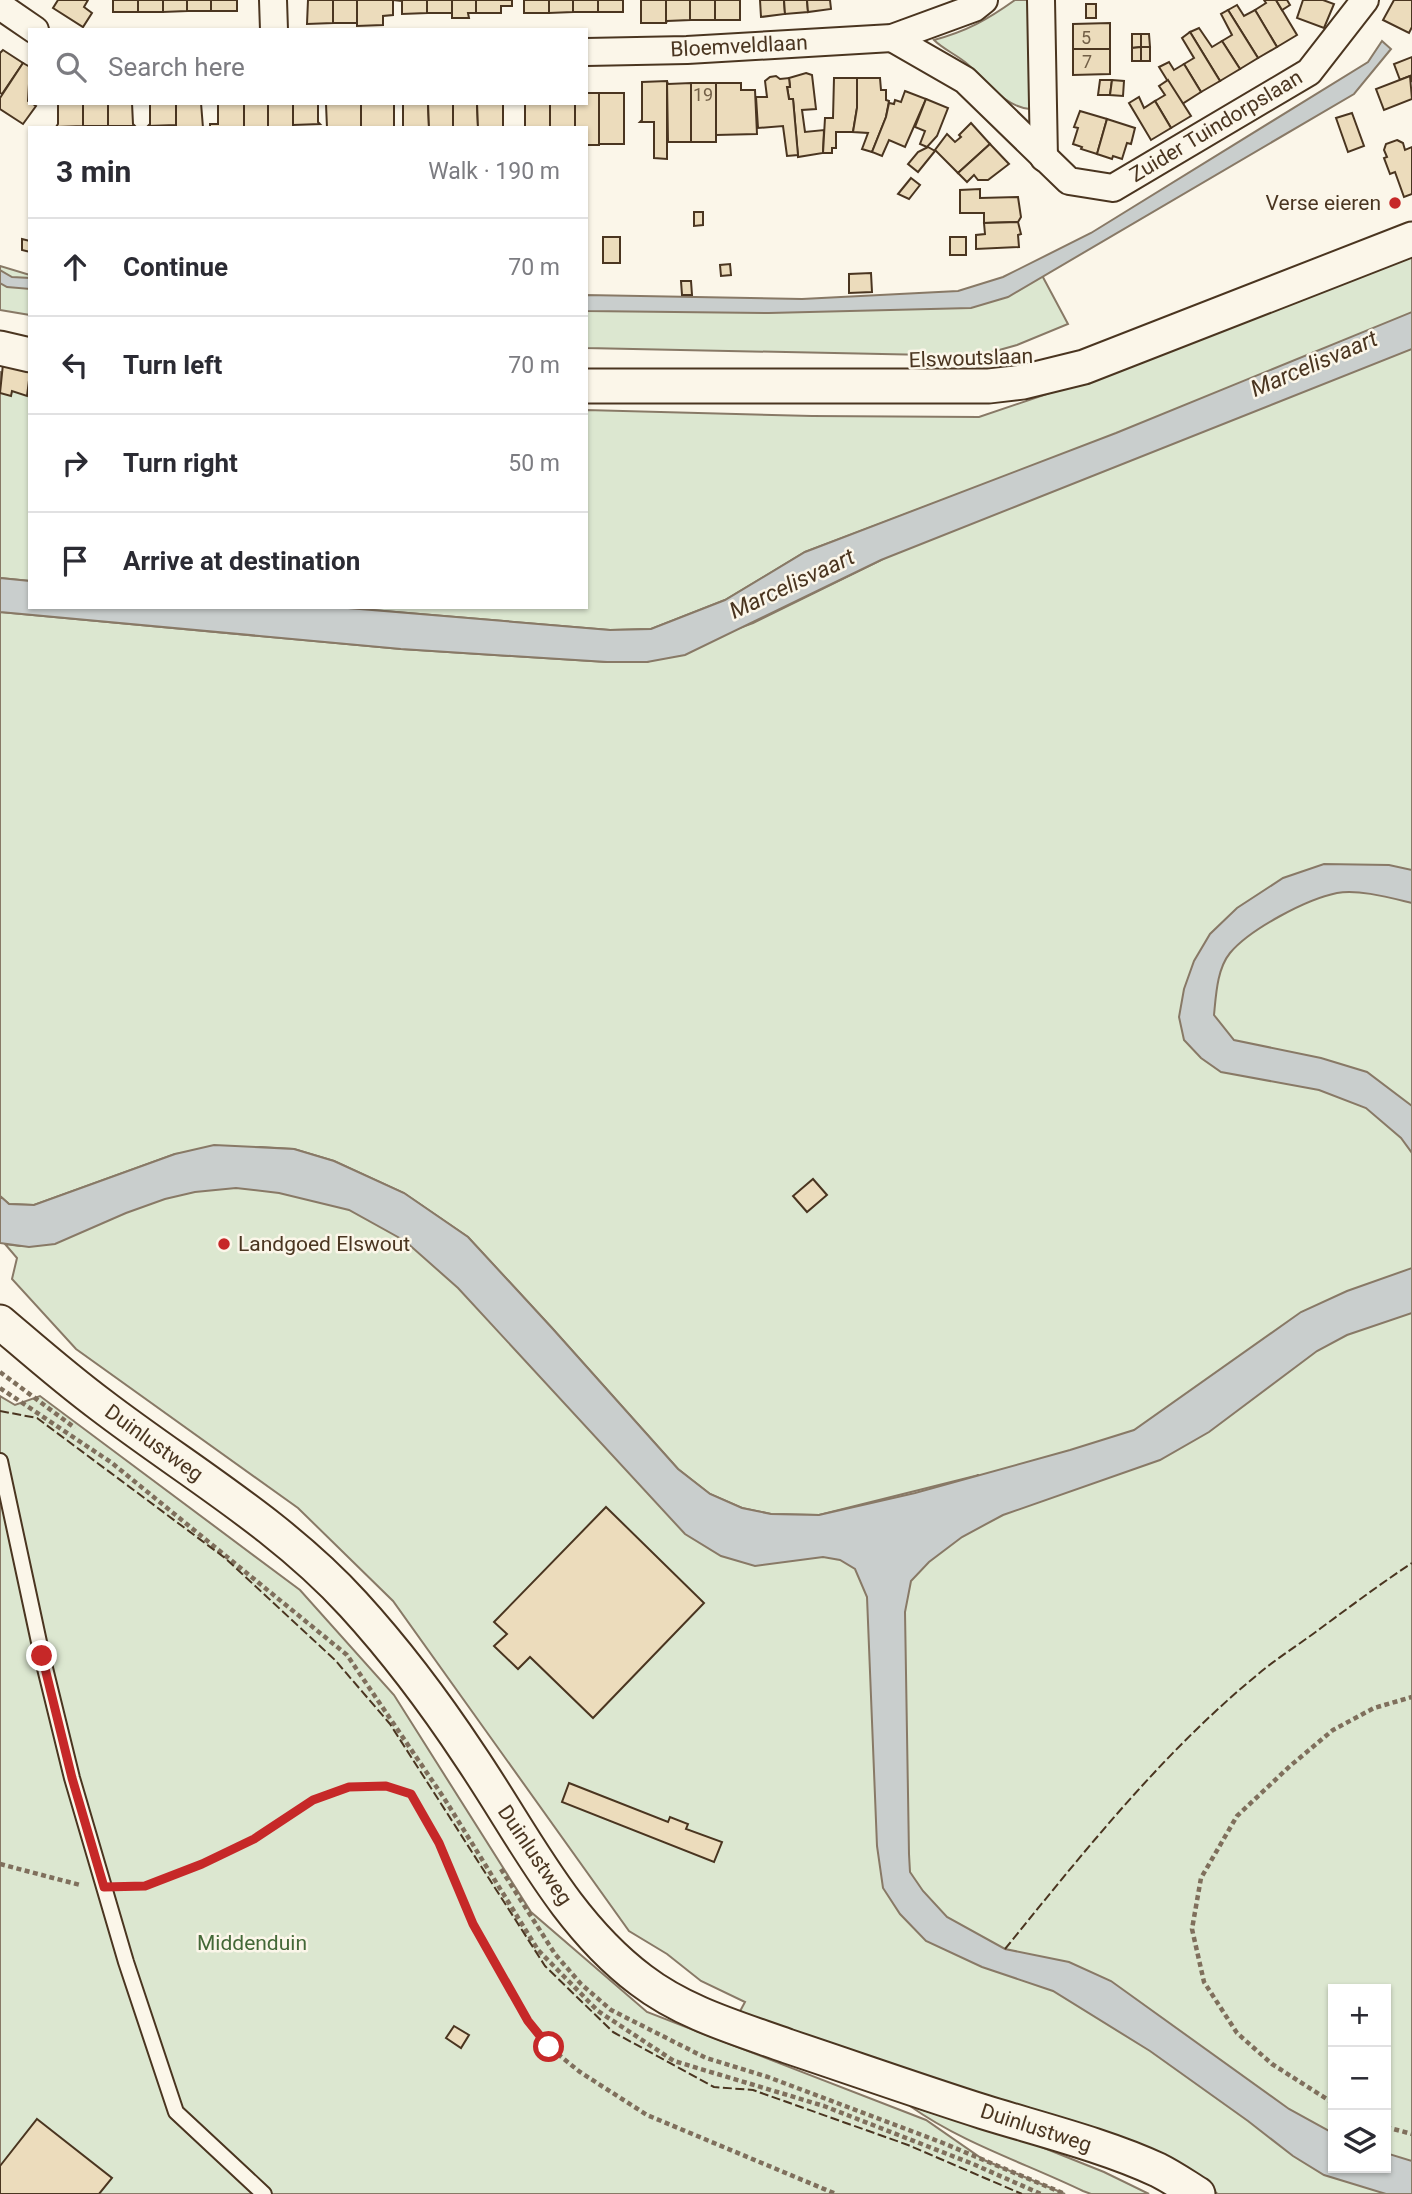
<!DOCTYPE html>
<html lang="en">
<head>
<meta charset="utf-8">
<style>
  body { margin:0; font-family:Roboto,sans-serif; background:#f7f7f7; color:#2b2b33 }
  .controls { position:absolute; right:21px; bottom:21px; display:grid; overflow:hidden; border-radius:0px; box-shadow:0 2px 5px #0004 }
  .controls button { width:63px; height:63px; display:grid; place-items:center; padding:0; border:0; border-bottom:2px solid #e1e1e2; background:#fff; color:#2b2b33; font:35px sans-serif }
  .stop { position:absolute; width:21px; height:21px; margin:-16px; border:5px solid #c62828; border-radius:50%; background:#fff }
  .stop.end { background:#c62828; border-color:#fff; box-shadow:0 2px 7px #0008 }
  .list { margin:0; padding:0; list-style:none }
  h2 { display:flex; justify-content:space-between; align-items:center; height:91px; margin:0; padding:0 28px; font-size:30px }
  h2 small { font-size:23px; font-weight:400; color:#7c7c81 }
  .list li { display:grid; grid-template-columns:46px 1fr auto; gap:21px; align-items:center; box-sizing:border-box; height:98px; padding:0 28px; border-top:2px solid #e1e1e2 }
  .list b { display:block; font-size:26px; white-space:nowrap }
  .list em { font-size:23px; font-style:normal; color:#7c7c81 }
  .icon { flex:none; width:38px; height:38px; fill:none; stroke:currentColor; stroke-width:2; stroke-linecap:round; stroke-linejoin:round }
  .map { position:relative; flex:none; width:1412px; height:2194px; overflow:hidden }
  .search { position:absolute; background:#fff; box-shadow:0 2px 5px #0004; left:28px; top:28px; width:560px; height:77px; display:flex; align-items:center; gap:18px; box-sizing:border-box; padding:0 24px; border-radius:0px; color:#7c7c81; font-size:26px }
  .panel { position:absolute; background:#fff; box-shadow:0 2px 5px #0004; left:28px; top:126px; width:560px; height:483px; border-radius:0px }
  .map>svg:first-child { display:block }
  .green { fill:#dce7d0; stroke:#887966; stroke-width:2; fill-rule:evenodd }
  .water { fill:#c9cecd; stroke:#887966; stroke-width:2 }
  .building { fill:#ecdcbc; stroke:#4a3520; stroke-width:2 }
  .lines { fill:none; stroke-linecap:round; stroke-linejoin:round }
  .service-casing { stroke:#4a3520; stroke-width:18 }
  .minor-casing { stroke:#4a3520; stroke-width:30 }
  .tertiary-casing { stroke:#4a3520; stroke-width:37 }
  .path { stroke:#7f6f5c; stroke-width:4.5; stroke-dasharray:5 3.5; stroke-linecap:butt }
  .service { stroke:#fbf6e9; stroke-width:14 }
  .minor { stroke:#fbf6e9; stroke-width:26 }
  .tertiary { stroke:#fbf6e9; stroke-width:33 }
  .fence { stroke:#4a3520; stroke-width:2; stroke-dasharray:9 3.5; stroke-linecap:butt }
  .route { stroke:#c62828; stroke-width:9 }
  .poi-dot { fill:#c62828; stroke:#fbf6e9; stroke-width:2.5 }
  .labels { text-anchor:middle; dominant-baseline:central; stroke-width:5; stroke-linejoin:round; paint-order:stroke }
  .number-label { font-size:18px; fill:#725f47 }
  .street-label { font-size:21px; fill:#4a3520; stroke:#fbf6e9 }
  .poi-label { font-size:21px; fill:#4a3520; stroke:#fbf6e9; text-anchor:end }
  .park-label { font-size:21px; fill:#436837; stroke:#fbf6e9 }
  .water-label { font-size:23px; font-style:italic; fill:#4a3520; stroke:#fbf6e9 }
</style>
</head>
<body>
<div class="map">
<svg width="1412" height="2194" viewBox="0 0 1412 2194">
  <rect width="100%" height="100%" fill="#fbf6e9"/>
  <g class="green">
    <path d="M1015,0H1033L1036,99L1030,109C1003,107 985,78 965,62C955,54 943,49 934,40C967,31 987,20 1015,0Z"/>
    <path d="M1412,254V2194H1218L1167,2159L1035,2111L738,2015L745,2002L701,1981L667,1954L629,1931L393,1601L298,1508L76,1349L12,1279L17,1258L5,1244L20,1246L204,1164L368,1202L445,1256L704,1532L845,1537L979,1475L819,1515L771,1514L742,1508L710,1494L678,1469L552,1328L468,1237L404,1193L334,1161L294,1149L260,1147L175,1154L34,1205L9,1204L0,1196V612L401,649L607,662H647L753,623L881,560L1057,457L805,552L725,600L651,629L610,630L336,607H586V410L812,416L979,417L1144,361ZM1333,1989H1386V2168H1333Z"/>
    <path d="M0,266L30,275V315L0,310Z"/>
    <path d="M1037,266L1068,324L1017,345L978,356L586,348V298L793,304L969,294Z"/>
    <path d="M0,372L30,378V581L0,578Z"/>
    <path d="M0,1396L15,1405L40,1396L300,1590L394,1695L531,1912L647,2012L926,2120L984,2160L1065,2194H0Z"/>
    <path d="M910,2106L1034,2144L1104,2172L1149,2194H1091L1083,2191C1025,2163 962,2143 910,2106Z"/>
  </g>
  <g class="water">
    <path d="M1382,41L1391,49L1354,94L1008,297L971,308L769,313L586,311V295L802,299L958,291L1003,277L1091,233L1368,62Z"/>
    <path d="M0,270L12,277L30,278V289L7,287L0,283Z"/>
    <path d="M1412,312V349L881,560L685,655L647,662H607L401,649L0,612V578L30,581V607H336L610,630L651,629L725,600L805,552L1116,433Z"/>
    <path d="M1324,864L1389,865L1412,870V903C1391,898 1359,889 1337,893C1307,899 1250,929 1230,953C1217,969 1216,995 1214,1015L1234,1040L1321,1058L1367,1072L1412,1106V1153L1401,1138L1366,1108L1319,1090L1221,1072L1201,1058L1184,1040L1179,1017L1184,989L1194,961L1210,934L1237,908L1283,878Z"/>
    <path d="M214,1145L294,1149L334,1161L404,1193L468,1237L552,1328L678,1469L710,1494L742,1508L771,1514L819,1515L915,1493L1070,1450L1134,1430L1301,1312L1347,1291L1412,1268V1313L1347,1335L1317,1351L1209,1432L1160,1460L1003,1515L962,1537L929,1562L911,1581L905,1612L909,1854L910,1872L923,1891L947,1917L1005,1949L1069,1962L1111,1981L1289,2109L1333,2133V2168H1386V2153L1412,2161V2194H1386L1324,2175L1293,2156L1248,2121L1150,2051L1053,1991L982,1967L926,1941L900,1914L883,1888L877,1846L867,1597L855,1569L840,1560L823,1557L755,1566L721,1556L685,1534L458,1288L405,1241L349,1210L279,1193L236,1188L195,1192L165,1199L126,1213L55,1244L29,1247L0,1243V1196L9,1204L34,1205L175,1154Z"/>
  </g>
  <g class="building">
    <path d="M58,0H88L84,7L92,13L83,27L53,8Z"/>
    <rect x="113" y="0" width="25" height="12"/>
    <rect x="138" y="0" width="25" height="12"/>
    <path d="M163,0H187V11L163,12Z"/>
    <rect x="187" y="0" width="24" height="11"/>
    <rect x="211" y="0" width="26" height="11"/>
    <path d="M308,0H333V23L307,24Z"/>
    <rect x="333" y="0" width="24" height="23"/>
    <path d="M357,0H393V15L383,16V25L357,26Z"/>
    <path d="M393,0H427V13L402,14V1Z"/>
    <rect x="427" y="0" width="25" height="13"/>
    <path d="M452,0H476V13H468L469,18H452Z"/>
    <path d="M476,0H512V6H501V13H476Z"/>
    <rect x="524" y="0" width="25" height="13"/>
    <path d="M549,0H573V12L549,13Z"/>
    <rect x="573" y="0" width="25" height="12"/>
    <rect x="598" y="0" width="25" height="12"/>
    <rect x="641" y="0" width="25" height="23"/>
    <path d="M666,0H690V20L667,21L666,23Z"/>
    <rect x="690" y="0" width="25" height="20"/>
    <rect x="715" y="0" width="25" height="20"/>
    <path d="M760,0H784L785,14L761,17Z"/>
    <path d="M784,0H807L808,12L785,14Z"/>
    <path d="M807,0H830L831,9L808,12Z"/>
    <path d="M1264,0H1276L1297,35L1277,47L1255,10L1266,3Z"/>
    <path d="M1276,0H1287L1290,5L1282,10Z"/>
    <path d="M1303,0H1323L1334,4L1324,28L1297,18Z"/>
    <path d="M1394,0H1412V27L1409,33L1383,20Z"/>
    <rect x="1086" y="4" width="10" height="14"/>
    <path d="M1237,5L1244,16L1255,10L1277,47L1258,58L1228,10Z"/>
    <path d="M1228,10L1258,58L1240,69L1222,41L1232,35L1221,14Z"/>
    <path d="M1110,23V49H1073V24Z"/>
    <path d="M1199,28L1212,47L1222,41L1240,69L1220,81L1190,32Z"/>
    <path d="M1190,32L1220,81L1201,92L1184,64L1194,58L1182,38Z"/>
    <path d="M1132,34H1141V47L1132,48Z"/>
    <path d="M1141,34H1149L1150,47H1141Z"/>
    <path d="M1141,47V61H1132V48Z"/>
    <rect x="1141" y="47" width="9" height="14"/>
    <path d="M1073,49H1110V74L1073,75Z"/>
    <path d="M3,50L23,63L2,94L0,93V53Z"/>
    <path d="M1412,57V82L1410,76L1400,80L1394,64Z"/>
    <path d="M1169,62L1174,70L1184,64L1201,92L1182,104L1159,67Z"/>
    <path d="M23,63L30,67L28,101L36,106L23,124L0,109V98Z"/>
    <path d="M806,73L812,75L816,109L802,110L805,132L824,130L823,153L798,157L793,99H789L787,87H790L789,78Z"/>
    <path d="M776,76L780,79L789,78L790,87H787L789,99H793L798,155L787,156L783,126L758,128L756,97H767L765,81L770,77Z"/>
    <path d="M1410,76L1412,99L1384,110L1376,89Z"/>
    <path d="M834,78H857V108L853,132H836V148H832V153H823L825,118H833Z"/>
    <path d="M857,78H880L881,90H886V100L889,101L886,117L872,152L862,149L868,133L853,132L857,108Z"/>
    <path d="M1100,80H1112L1110,95H1098Z"/>
    <path d="M1112,80L1124,81L1123,96L1110,95Z"/>
    <path d="M1168,80L1191,116L1171,128L1155,101L1165,95L1159,86Z"/>
    <path d="M667,81V159L654,158V122H640L642,120V82Z"/>
    <path d="M667,81L668,84L691,83V142H668Z"/>
    <rect x="691" y="83" width="25" height="59"/>
    <path d="M716,83H741V90H755L757,134L716,135Z"/>
    <path d="M905,91L926,99L905,147L889,140L882,156L872,152L886,117L889,103L894,104L895,100L901,102Z"/>
    <path d="M586,93H599V145H586V128H575V103H586Z"/>
    <rect x="599" y="93" width="25" height="51"/>
    <path d="M1139,97L1144,108L1155,101L1171,128L1151,140L1129,103Z"/>
    <path d="M926,99L948,108L937,136L927,147L920,144L925,131L915,127Z"/>
    <path d="M58,103H83V126L56,127L58,124Z"/>
    <rect x="83" y="103" width="25" height="23"/>
    <path d="M108,103H132L133,124L135,126H108Z"/>
    <path d="M150,103H176V125L148,126L150,124Z"/>
    <path d="M176,103H201L203,128H176Z"/>
    <path d="M218,103H244V128H210V124H218Z"/>
    <rect x="244" y="103" width="24" height="25"/>
    <rect x="268" y="103" width="25" height="25"/>
    <path d="M293,103H318V122L320,124L293,125Z"/>
    <path d="M335,103H361V128H327L326,104Z"/>
    <rect x="361" y="103" width="33" height="25"/>
    <path d="M403,103H428L429,128H403Z"/>
    <path d="M428,103H453V128H429Z"/>
    <path d="M453,103H477L478,128H453Z"/>
    <path d="M477,103H503V128H478Z"/>
    <rect x="525" y="103" width="25" height="25"/>
    <rect x="550" y="103" width="25" height="25"/>
    <path d="M1080,111L1107,119L1097,154L1081,149L1082,147L1073,144L1078,128L1074,127Z"/>
    <path d="M1352,113L1364,146L1348,152L1336,118Z"/>
    <path d="M1107,119L1135,128L1131,144L1127,143L1122,159L1113,156L1112,159L1097,154Z"/>
    <path d="M971,123L990,144L958,173L935,150L947,134L955,142L961,137L959,135Z"/>
    <path d="M1397,140L1403,143L1405,150L1412,147V194L1404,197L1395,172L1390,174L1384,158L1387,157L1384,150L1386,144Z"/>
    <path d="M990,144L1009,164L988,180H978L974,175L967,182L958,173Z"/>
    <path d="M928,147L935,151L918,172L908,164L918,152Z"/>
    <path d="M911,178L920,185L909,199L898,194Z"/>
    <path d="M980,189V198L1018,197L1021,217L1018,222L984,223V213H960V190Z"/>
    <path d="M694,212H703V225L694,226Z"/>
    <path d="M1018,222L1021,234L1018,235L1019,247L976,249V235L985,234L984,223Z"/>
    <rect x="603" y="237" width="17" height="26"/>
    <rect x="950" y="237" width="16" height="18"/>
    <path d="M22,239L30,241V252L22,250Z"/>
    <path d="M730,264L731,275L721,276L720,265Z"/>
    <path d="M871,273L872,292L849,293V274Z"/>
    <path d="M681,281H691L692,295H682Z"/>
    <path d="M3,364L30,372L27,396L12,391L11,396L0,393Z"/>
    <path d="M813,1179L827,1195L807,1212L793,1196Z"/>
    <path d="M606,1507L704,1603L593,1718L530,1657L518,1669L494,1646L507,1634L494,1622Z"/>
    <path d="M569,1783L668,1822L670,1817L688,1824L686,1829L722,1842L714,1862L562,1802Z"/>
    <path d="M454,2026L469,2035L461,2048L446,2038Z"/>
    <path d="M37,2119L112,2178L99,2194H0V2166Z"/>
  </g>
  <g class="lines">
    <g class="service-casing">
      <path id="service" d="M0,1461L42,1656L72,1778L126,1962L176,2112L264,2194"/>
    </g>
    <g class="minor-casing">
      <g id="minor">
        <path d="M273,0L274,30"/>
        <path d="M1041,0L1044,158"/>
        <path d="M0,6L35,30"/>
        <path d="M892,38L965,80L1069,181L1113,188L1309,72L1365,0"/>
        <path d="M586,52L687,50L892,38L974,8L984,0"/>
      </g>
    </g>
    <g class="tertiary-casing">
      <g id="tertiary">
        <path d="M0,348L30,355"/>
        <path d="M586,386H989L1023,382L1084,367L1412,239"/>
        <path d="M0,1322C33,1350 66,1379 101,1405C186,1470 280,1524 353,1604C396,1651 435,1703 470,1756C523,1834 564,1922 641,1980C684,2013 737,2028 787,2046C853,2068 918,2091 984,2112C1039,2129 1107,2146 1158,2170C1172,2177 1185,2186 1198,2194"/>
      </g>
    </g>
    <g class="path">
      <path d="M0,1372L75,1428"/>
      <path d="M0,1388L112,1463L347,1655L444,1798L538,1950L598,2011L674,2061L824,2106L973,2164L1041,2194"/>
      <path d="M0,1864L80,1885"/>
      <path d="M501,1869L555,1954L581,1984L611,2010L706,2058L768,2077L943,2143L1065,2194"/>
      <path d="M124,1887L145,1886L203,1864L254,1839L313,1800L349,1787L386,1786L410,1794L439,1843L473,1924L528,2021L549,2047L580,2072L647,2115L836,2194"/>
      <path d="M1333,2103L1272,2064L1237,2033L1204,1982L1192,1929L1201,1878L1237,1816L1290,1766L1333,1730L1374,1708L1412,1697"/>
      <path d="M1386,2127L1412,2134"/>
    </g>
    <use href="#service" class="service"/>
    <use href="#minor" class="minor"/>
    <use href="#tertiary" class="tertiary"/>
    <g class="fence">
      <path d="M0,1411L37,1418L225,1558L335,1660L390,1724L545,1966L613,2032L714,2087L753,2090L908,2145L1022,2194"/>
      <path d="M1005,1949C1083,1853 1161,1754 1257,1675C1277,1658 1300,1644 1321,1628C1351,1606 1380,1584 1412,1563"/>
    </g>
  </g>
  <g class="lines">
    <path class="route" d="M42,1656L72,1778L104,1887L145,1886L202,1864L254,1839L313,1800L349,1787L386,1786L411,1794L439,1843L473,1924L528,2021L549,2047"/>
  </g>
  <g class="poi-dot">
    <circle cx="1395" cy="203" r="7"/>
    <circle cx="224" cy="1244" r="7"/>
  </g>
  <g class="labels">
    <g class="number-label">
      <text x="1086" y="37">5</text>
      <text x="1087" y="61">7</text>
      <text x="703" y="94">19</text>
    </g>
    <g class="street-label">
      <text transform="translate(739 46) rotate(-3)">Bloemveldlaan</text>
      <text transform="translate(1216 126) rotate(-31)">Zuider Tuindorpslaan</text>
      <text transform="translate(971 358) rotate(-2)">Elswoutslaan</text>
      <text transform="translate(154 1443) rotate(36)">Duinlustweg</text>
      <text transform="translate(535 1855) rotate(56)">Duinlustweg</text>
      <text transform="translate(1036 2128) rotate(18)">Duinlustweg</text>
    </g>
    <g class="poi-label">
      <text x="1381" y="203">Verse eieren</text>
      <text x="238" y="1244" text-anchor="start">Landgoed Elswout</text>
    </g>
    <g class="park-label">
      <text x="252" y="1943">Middenduin</text>
    </g>
    <g class="water-label">
      <text transform="translate(1314 364) rotate(-23)">Marcelisvaart</text>
      <text transform="translate(792 584) rotate(-25)">Marcelisvaart</text>
    </g>
  </g>
</svg>
<div class="controls">
<button>+</button>
<button>−</button>
<button><svg class="icon" aria-label="layers" viewBox="0 0 24 24"><path d="M12 4l9 5-9 5-9-5zM3 14l9 5 9-5"/></svg></button>
</div>
<div class="stop" style="left:549px;top:2047px"></div>
<div class="stop end" style="left:42px;top:1656px"></div>
<div class="search"><svg class="icon" aria-label="search" viewBox="0 0 24 24"><circle cx="10" cy="10" r="6"/><path d="M15 15l6 6"/></svg>Search here</div>
<section class="panel">
<h2>3 min<small>Walk · 190 m</small></h2>
<ul class="list">
<li><svg class="icon" aria-label="ahead" viewBox="0 0 24 24"><path d="M12 20V5M6 11l6-6 6 6"/></svg><div><b>Continue</b></div><em>70 m</em></li>
<li><svg class="icon" aria-label="left" viewBox="0 0 24 24"><path d="M17 20v-9H6M10 6l-5 5 5 5"/></svg><div><b>Turn left</b></div><em>70 m</em></li>
<li><svg class="icon" aria-label="right" viewBox="0 0 24 24"><path d="M7 20v-9h11M14 6l5 5-5 5"/></svg><div><b>Turn right</b></div><em>50 m</em></li>
<li><svg class="icon" aria-label="arrive" viewBox="0 0 24 24"><path d="M6 21V4h12l-3 4 3 4H6"/></svg><div><b>Arrive at destination</b></div></li>
</ul>
</section>
</div>
</body>
</html>
